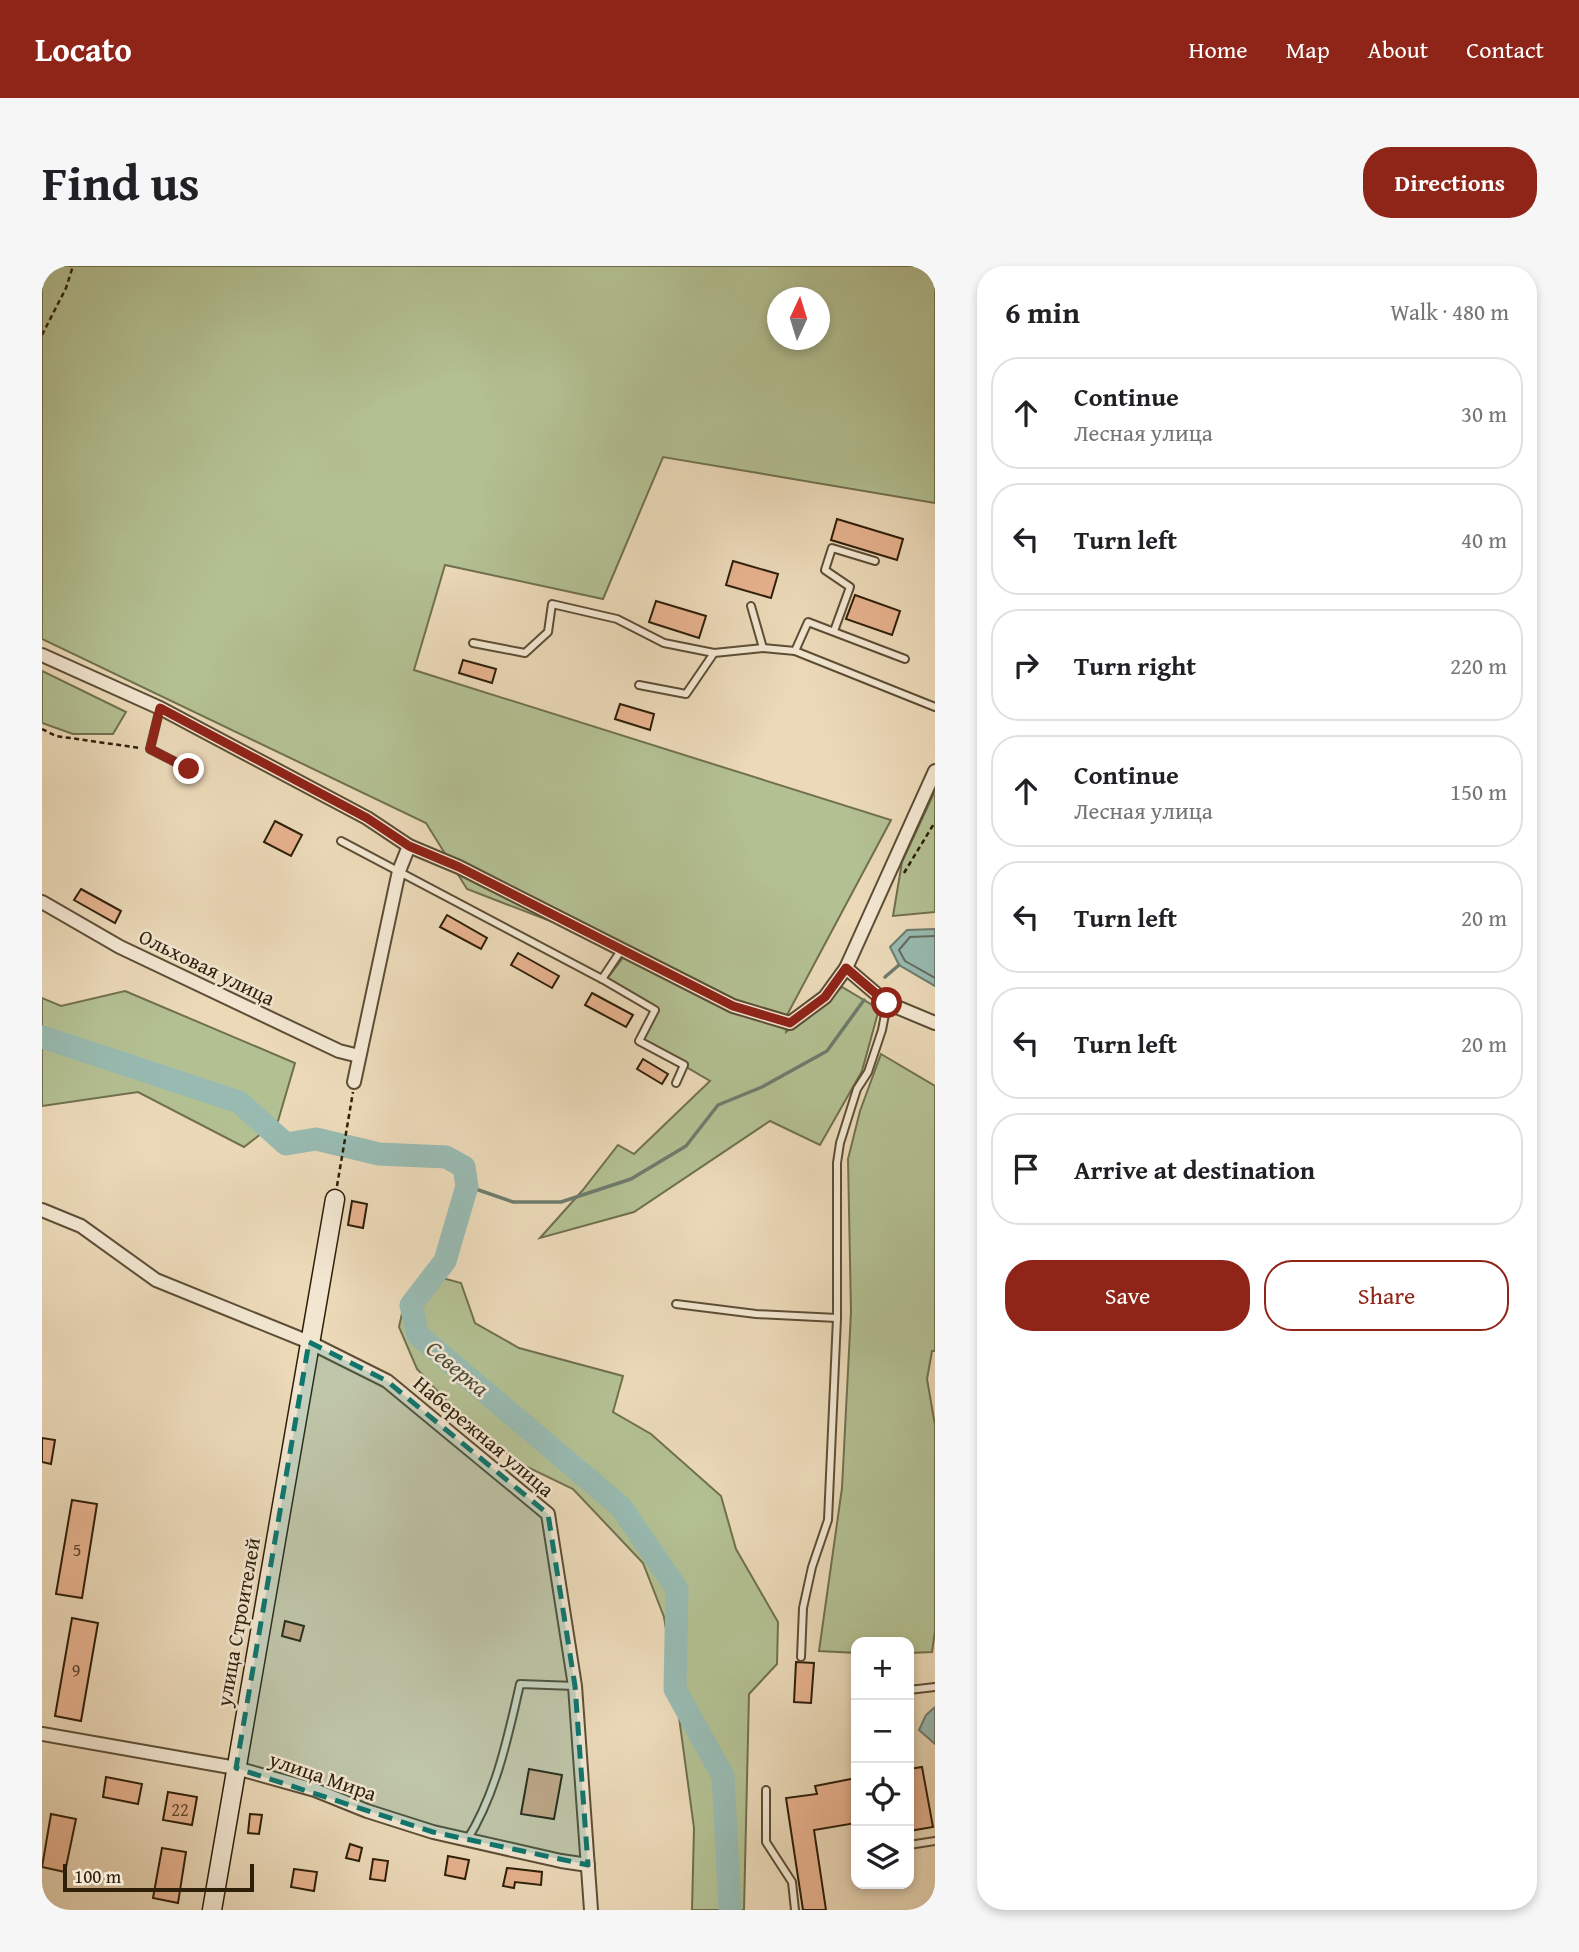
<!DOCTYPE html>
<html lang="en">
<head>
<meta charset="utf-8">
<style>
  body { margin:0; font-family:"Gentium Book Plus",serif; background:#f6f6f6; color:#202124 }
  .controls { position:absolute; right:21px; bottom:21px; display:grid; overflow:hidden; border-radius:14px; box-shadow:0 4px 10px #0003 }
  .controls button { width:63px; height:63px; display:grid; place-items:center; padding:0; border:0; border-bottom:2px solid #e0e0e0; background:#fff; color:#202124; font:35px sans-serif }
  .compass { position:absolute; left:725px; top:21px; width:63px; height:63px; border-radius:50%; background:#fff; box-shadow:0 4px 10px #0003; rotate:4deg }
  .scale { position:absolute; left:21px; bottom:18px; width:191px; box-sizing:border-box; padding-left:7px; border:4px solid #2e1f09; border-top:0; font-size:19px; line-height:24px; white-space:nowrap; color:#2e1f09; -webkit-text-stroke:5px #f2e6d1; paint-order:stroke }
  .stop { position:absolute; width:21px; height:21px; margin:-16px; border:5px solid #8f2418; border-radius:50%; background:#fff }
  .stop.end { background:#8f2418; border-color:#fff; box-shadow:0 2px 7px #0008 }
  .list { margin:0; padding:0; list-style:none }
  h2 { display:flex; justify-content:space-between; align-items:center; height:91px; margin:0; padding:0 28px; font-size:30px }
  h2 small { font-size:23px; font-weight:400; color:#757577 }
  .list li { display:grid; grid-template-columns:46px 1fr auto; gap:21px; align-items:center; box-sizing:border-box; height:112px; margin:0 14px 14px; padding:0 14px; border:2px solid #e0e0e0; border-radius:28px }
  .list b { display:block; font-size:26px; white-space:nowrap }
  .list p { margin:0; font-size:23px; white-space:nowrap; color:#757577 }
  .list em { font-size:23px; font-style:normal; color:#757577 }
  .actions { display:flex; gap:14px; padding:21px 28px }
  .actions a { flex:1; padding:16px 0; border:2px solid #8f2418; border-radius:28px; text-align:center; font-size:24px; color:#8f2418 }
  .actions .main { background:#8f2418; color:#fff }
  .icon { flex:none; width:38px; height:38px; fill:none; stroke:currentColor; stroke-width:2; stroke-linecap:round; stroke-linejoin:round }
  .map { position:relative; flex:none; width:893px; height:1644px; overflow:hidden; border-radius:28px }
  header { display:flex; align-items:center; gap:42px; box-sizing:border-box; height:98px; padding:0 35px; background:#8f2418; color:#fff }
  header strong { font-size:33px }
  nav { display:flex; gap:38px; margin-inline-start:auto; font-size:24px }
  .intro { display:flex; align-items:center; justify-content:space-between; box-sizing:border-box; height:168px; padding:0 42px }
  h1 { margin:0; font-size:49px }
  .button { padding:18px 32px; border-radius:28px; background:#8f2418; color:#fff; font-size:24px; font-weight:700 }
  main { display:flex; gap:42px; padding:0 42px }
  aside { flex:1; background:#fff; border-radius:28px; box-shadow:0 4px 10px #0003 }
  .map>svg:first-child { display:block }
  .green { fill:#b3c092; stroke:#70704e; stroke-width:2; fill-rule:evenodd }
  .water { fill:#98bab1; stroke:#6e7c6e; stroke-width:2 }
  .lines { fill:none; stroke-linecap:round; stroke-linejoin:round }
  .shore { stroke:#636c5d; stroke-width:2 }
  .stream { stroke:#6e7c6e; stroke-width:3.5 }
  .river { stroke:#98bab1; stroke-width:23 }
  .building { fill:#e6b28e; stroke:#2e1f09; stroke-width:2 }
  .lane-casing { stroke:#5d4e35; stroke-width:10 }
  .street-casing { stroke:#5d4e35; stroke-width:16 }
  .secondary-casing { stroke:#2e1f09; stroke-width:21 }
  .path { stroke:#2e1f09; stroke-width:2.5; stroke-dasharray:5 3.5; stroke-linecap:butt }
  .lane { stroke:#f2e6d1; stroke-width:6 }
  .street { stroke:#f2e6d1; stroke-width:12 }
  .secondary { stroke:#f2e6d1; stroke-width:18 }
  .route { stroke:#8f2418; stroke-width:9 }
  .marked { fill:#0f766e; fill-opacity:0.2; stroke:#0f766e; stroke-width:5; stroke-dasharray:14 9; stroke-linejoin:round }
  .labels { text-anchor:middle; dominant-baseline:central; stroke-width:5; stroke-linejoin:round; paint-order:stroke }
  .number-label { font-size:18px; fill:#5c442a }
  .street-label { font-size:21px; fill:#2e1f09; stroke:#f2e6d1 }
  .water-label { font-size:23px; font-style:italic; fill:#4e4e3b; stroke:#f2e6d1 }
</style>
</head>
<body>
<header>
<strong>Locato</strong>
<nav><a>Home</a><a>Map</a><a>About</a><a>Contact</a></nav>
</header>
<div class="intro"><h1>Find us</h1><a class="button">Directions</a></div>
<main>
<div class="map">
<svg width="893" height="1644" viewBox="0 0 893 1644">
  <rect width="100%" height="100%" fill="#ebd9b8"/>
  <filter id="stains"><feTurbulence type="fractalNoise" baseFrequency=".00286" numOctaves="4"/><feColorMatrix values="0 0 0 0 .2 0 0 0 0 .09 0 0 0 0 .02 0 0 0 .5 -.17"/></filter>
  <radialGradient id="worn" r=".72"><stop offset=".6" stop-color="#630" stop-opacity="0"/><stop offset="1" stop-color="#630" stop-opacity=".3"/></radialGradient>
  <g class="green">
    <path d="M0,0H893V237L621,191L561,333L403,299L372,404L849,554L745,749L744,766L800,721L837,743L820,805L778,879L728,855L592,946L498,972L540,925L576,879L592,888L668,815L600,775L616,743L565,713L586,685L425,623L384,557L0,373ZM736,32H778V74H736Z"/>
    <path d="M0,405L84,446L71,468H31L0,457Z"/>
    <path d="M893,525V646L851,650L860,596Z"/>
    <path d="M83,725L253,797L236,855L202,881L96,826L0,840V732L19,740Z"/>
    <path d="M839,788L893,820V1085H890L885,1113L893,1159V1365L890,1386L867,1387V1376H814V1387L777,1385L800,1222L809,1046L806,893L818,845Z"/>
    <path d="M382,1007L419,1017L433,1057L477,1082L581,1110L571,1146L609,1168L679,1230L694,1283L736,1356L735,1398L707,1428L702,1644H650L652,1562L630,1399L622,1351L601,1297L531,1223L481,1199L431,1164L375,1103L357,1061L364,1030Z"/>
  </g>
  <g class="water">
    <path d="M893,663V720L857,699L848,681L865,664Z"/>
    <path d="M893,1441V1478L877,1464L884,1449Z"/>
  </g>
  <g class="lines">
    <path class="shore" d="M893,670L868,671L857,684L863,695L893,712"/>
    <g class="stream">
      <path d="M843,711L857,699"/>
      <path d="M425,920L471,936H519L589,913L644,880L676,839L720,821L785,785L822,734"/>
    </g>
    <path class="river" d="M0,771L197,836L244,878L274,873L337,888L404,891L422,901L425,920L403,995L369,1039L376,1069L579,1241L635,1323L633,1423L681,1510L688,1644"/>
  </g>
  <g class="building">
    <path d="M795,253L861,273L855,294L789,274Z"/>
    <path d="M691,295L736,308L729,332L684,319Z"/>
    <path d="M813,329L858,345L850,369L804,353Z"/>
    <path d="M614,335L664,350L657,372L607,356Z"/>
    <path d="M421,394L454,403L450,417L417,407Z"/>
    <path d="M578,438L612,448L608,464L573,453Z"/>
    <path d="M233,555L260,569L249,590L222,576Z"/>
    <path d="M39,623L79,645L73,657L32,634Z"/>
    <path d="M405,649L445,672L439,683L398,661Z"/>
    <path d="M476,687L517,710L510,722L469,699Z"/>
    <path d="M550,727L591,749L584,761L543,739Z"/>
    <path d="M601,793L626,808L620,818L595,803Z"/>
    <path d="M310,935L325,938L321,962L306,959Z"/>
    <path d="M0,1172L13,1174L9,1198L0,1196Z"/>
    <path d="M30,1234L55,1238L40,1332L14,1328Z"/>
    <path d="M30,1352L56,1357L39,1455L13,1450Z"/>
    <path d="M243,1355L262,1360L258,1375L240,1370Z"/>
    <path d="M754,1396L772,1397L769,1437L752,1436Z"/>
    <path d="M880,1501L891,1561L867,1565V1503Z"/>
    <path d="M487,1503L520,1509L512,1553L479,1548Z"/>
    <path d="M64,1511L100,1518L96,1538L61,1531Z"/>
    <path d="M814,1512V1557L772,1564L784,1644H761L744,1532L775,1528L773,1520Z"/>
    <path d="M126,1526L155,1531L150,1559L121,1554Z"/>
    <path d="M9,1548L34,1553L23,1606L0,1601Z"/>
    <path d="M208,1548L220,1549L217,1568L206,1567Z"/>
    <path d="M308,1578L320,1582L317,1595L304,1592Z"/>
    <path d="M120,1582L144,1586L136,1637L111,1632Z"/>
    <path d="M406,1590L427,1594L423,1613L403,1609Z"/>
    <path d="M331,1593L346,1595L343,1615L328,1613Z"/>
    <path d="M465,1602L500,1606L499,1619L473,1616L472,1622L461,1620Z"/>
    <path d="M252,1603L275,1606L272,1625L249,1621Z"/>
  </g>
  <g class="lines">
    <g class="lane-casing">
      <g id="lane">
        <path d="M709,340L721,382"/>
        <path d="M792,365L808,321L783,304L790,282L833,295"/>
        <path d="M431,377L483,387L506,366L510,338L575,353L622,377L672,387L721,382L753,385L893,441"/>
        <path d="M753,385L766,356L863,393"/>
        <path d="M597,419L644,428L672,387"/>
        <path d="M118,442L108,483L147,503"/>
        <path d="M299,575L560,713L613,744L597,775L642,799L634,817"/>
        <path d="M560,713L580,683"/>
        <path d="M634,1038L714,1048L795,1052"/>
        <path d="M759,1391L761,1342L770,1301L786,1254L795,1052V897L798,877L815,823L826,806L840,764L845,738"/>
        <path d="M867,1424L893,1421"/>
        <path d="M724,1524V1576L750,1616L753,1644"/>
        <path d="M425,1574C454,1528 466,1471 478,1418L533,1420"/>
        <path d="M867,1579L893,1575"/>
      </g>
    </g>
    <g class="street-casing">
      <g id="street">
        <path d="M0,389L118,442L325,552L367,580L417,601L691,740L748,757L783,731L804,702L893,505"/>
        <path d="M0,636L78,681L297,785L317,790"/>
        <path d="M804,702L845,737L893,757"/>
        <path d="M312,816L357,605L367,580"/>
        <path d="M0,944L39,960L114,1014L267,1076L345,1115L506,1248L533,1420L549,1644"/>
        <path d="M0,1468L194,1502L273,1524L325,1545L391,1566L519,1595L546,1599"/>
      </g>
    </g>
    <g class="secondary-casing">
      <path id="secondary" d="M170,1644L293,933"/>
    </g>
    <g class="path">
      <path d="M0,69L24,22L31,0"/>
      <path d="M0,463L14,470L98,482"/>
      <path d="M862,607L893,556"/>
      <path d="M295,920L311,826"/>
    </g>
    <use href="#lane" class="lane"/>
    <use href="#street" class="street"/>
    <use href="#secondary" class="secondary"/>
  </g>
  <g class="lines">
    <path class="route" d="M147,503L108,483L118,442L325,552L367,580L417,601L691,740L748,757L783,731L804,702L845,737"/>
  </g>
  <path class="marked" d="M267,1076L345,1115L506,1248L533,1420L546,1599L391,1566L194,1502Z"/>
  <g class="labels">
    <g class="number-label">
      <text x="35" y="1283">5</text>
      <text x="34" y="1404">9</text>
      <text x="138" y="1543">22</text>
    </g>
    <g class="street-label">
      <text transform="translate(165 701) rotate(26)">Ольховая улица</text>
      <text transform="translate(442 1170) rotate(40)">Набережная улица</text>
      <text transform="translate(196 1356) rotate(-80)">улица Строителей</text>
      <text transform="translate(281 1510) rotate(19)">улица Мира</text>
    </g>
    <g class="water-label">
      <text transform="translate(416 1102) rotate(40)">Северка</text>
    </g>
  </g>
  <rect width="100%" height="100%" filter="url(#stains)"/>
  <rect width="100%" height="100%" fill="url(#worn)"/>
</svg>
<div class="controls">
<button>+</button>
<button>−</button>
<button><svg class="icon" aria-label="locate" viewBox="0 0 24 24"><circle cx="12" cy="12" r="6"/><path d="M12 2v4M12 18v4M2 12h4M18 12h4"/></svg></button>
<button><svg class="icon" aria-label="layers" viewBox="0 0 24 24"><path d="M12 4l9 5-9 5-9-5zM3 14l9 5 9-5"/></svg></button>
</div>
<svg class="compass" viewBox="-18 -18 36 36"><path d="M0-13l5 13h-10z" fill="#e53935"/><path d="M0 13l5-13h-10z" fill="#757577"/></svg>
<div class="scale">100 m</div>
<div class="stop" style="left:845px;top:737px"></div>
<div class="stop end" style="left:147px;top:503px"></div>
</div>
<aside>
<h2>6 min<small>Walk · 480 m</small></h2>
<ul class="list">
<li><svg class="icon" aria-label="ahead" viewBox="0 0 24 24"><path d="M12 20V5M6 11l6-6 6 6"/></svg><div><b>Continue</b><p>Лесная улица</p></div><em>30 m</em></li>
<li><svg class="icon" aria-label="left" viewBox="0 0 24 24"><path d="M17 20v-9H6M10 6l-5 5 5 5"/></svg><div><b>Turn left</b></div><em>40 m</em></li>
<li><svg class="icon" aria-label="right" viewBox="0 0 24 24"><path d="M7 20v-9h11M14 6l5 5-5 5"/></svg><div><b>Turn right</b></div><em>220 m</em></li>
<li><svg class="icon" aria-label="ahead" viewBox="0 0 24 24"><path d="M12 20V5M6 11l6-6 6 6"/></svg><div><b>Continue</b><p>Лесная улица</p></div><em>150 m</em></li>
<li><svg class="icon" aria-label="left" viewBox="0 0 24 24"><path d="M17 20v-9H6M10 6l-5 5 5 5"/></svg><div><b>Turn left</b></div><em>20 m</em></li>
<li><svg class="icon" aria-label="left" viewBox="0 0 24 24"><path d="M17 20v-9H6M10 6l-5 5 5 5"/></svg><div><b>Turn left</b></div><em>20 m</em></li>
<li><svg class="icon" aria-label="arrive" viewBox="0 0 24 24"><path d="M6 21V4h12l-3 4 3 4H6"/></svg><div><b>Arrive at destination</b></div></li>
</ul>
<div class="actions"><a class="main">Save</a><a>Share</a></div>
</aside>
</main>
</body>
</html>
